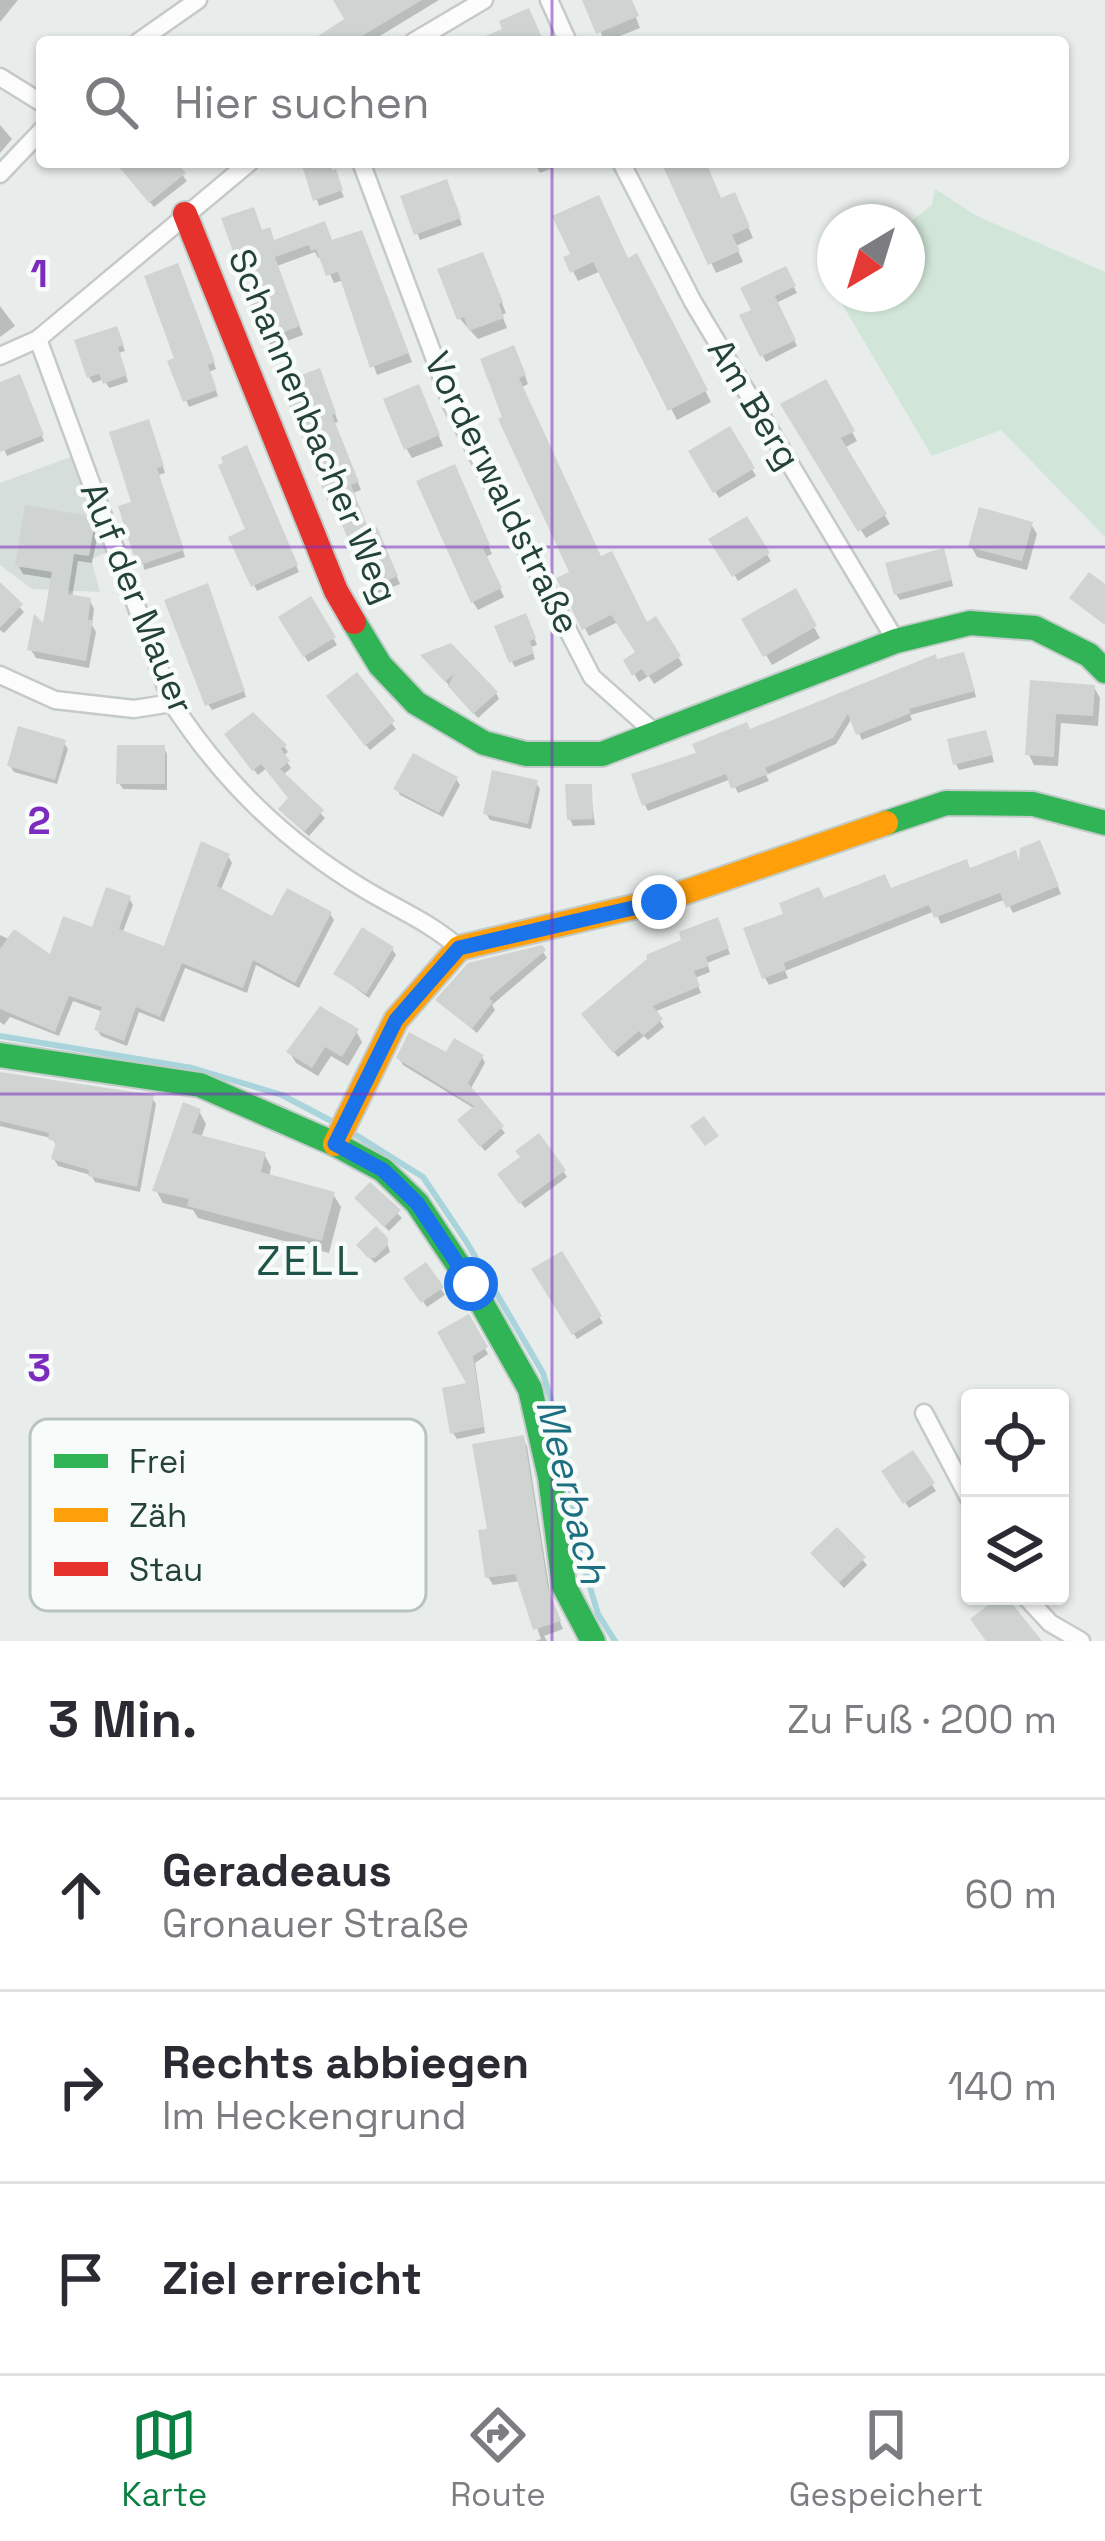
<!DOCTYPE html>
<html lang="de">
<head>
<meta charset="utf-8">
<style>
  body { margin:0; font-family:"Space Grotesk",sans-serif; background:#f2f2f3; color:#2b2b33 }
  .controls { position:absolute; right:36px; bottom:36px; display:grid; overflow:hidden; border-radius:12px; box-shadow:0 3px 9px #0004 }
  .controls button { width:108px; height:108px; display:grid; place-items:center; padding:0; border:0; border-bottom:3px solid #e1e1e2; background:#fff; color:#2b2b33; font:60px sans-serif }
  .compass { position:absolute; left:817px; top:204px; width:108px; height:108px; border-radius:50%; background:#fff; box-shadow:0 3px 9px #0004; rotate:218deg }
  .stop { position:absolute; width:36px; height:36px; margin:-27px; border:9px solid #1a73e8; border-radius:50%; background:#fff }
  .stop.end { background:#1a73e8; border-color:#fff; box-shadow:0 3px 12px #0008 }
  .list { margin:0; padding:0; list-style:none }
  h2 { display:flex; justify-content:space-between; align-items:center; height:156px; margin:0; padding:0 48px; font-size:51px }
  h2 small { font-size:39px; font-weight:400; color:#7c7c81 }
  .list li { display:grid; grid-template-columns:78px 1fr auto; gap:36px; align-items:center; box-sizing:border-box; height:192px; padding:0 48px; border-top:3px solid #e1e1e2 }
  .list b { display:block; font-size:45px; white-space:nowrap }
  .list p { margin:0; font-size:39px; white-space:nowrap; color:#7c7c81 }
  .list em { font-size:39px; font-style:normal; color:#7c7c81 }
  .icon { flex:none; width:66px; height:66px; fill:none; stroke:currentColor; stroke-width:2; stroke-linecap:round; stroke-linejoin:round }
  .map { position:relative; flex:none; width:1105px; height:1641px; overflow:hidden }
  .search { position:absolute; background:#fff; box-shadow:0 3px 9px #0004; left:36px; right:36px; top:36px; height:132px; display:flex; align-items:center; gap:30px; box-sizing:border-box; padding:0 42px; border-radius:12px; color:#7c7c81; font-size:45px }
  .sheet { height:732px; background:#fff }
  nav { display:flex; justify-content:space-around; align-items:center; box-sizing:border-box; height:168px; border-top:3px solid #e1e1e2; background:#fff; font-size:33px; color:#7c7c81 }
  nav a { display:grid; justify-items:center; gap:6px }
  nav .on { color:#0b8043 }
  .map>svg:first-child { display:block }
  .built { fill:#d6dedb }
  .green { fill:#d1e6d8 }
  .shadow { fill:#0003 }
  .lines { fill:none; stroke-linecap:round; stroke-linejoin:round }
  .stream { stroke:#a9d4db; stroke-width:6 }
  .building { fill:#cfd4d2 }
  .street-casing { stroke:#c5cac8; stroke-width:21 }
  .fast-casing { stroke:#c3cbc8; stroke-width:28 }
  .slow-casing { stroke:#c3cbc8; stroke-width:28 }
  .jam-casing { stroke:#c3cbc8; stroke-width:28 }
  .street { stroke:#fcfcfc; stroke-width:16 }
  .fast { stroke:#30b455; stroke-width:24 }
  .slow { stroke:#ff9f0a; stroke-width:24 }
  .jam { stroke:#e5322d; stroke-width:24 }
  .route { stroke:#1a73e8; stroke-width:15 }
  .grid { fill:none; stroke:#7b2cbf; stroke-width:3; stroke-opacity:0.55 }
  .labels { text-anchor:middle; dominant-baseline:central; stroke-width:9; stroke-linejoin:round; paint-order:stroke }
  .street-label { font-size:36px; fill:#24423a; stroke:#f7fbf9 }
  .water-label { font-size:39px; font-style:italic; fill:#1c6f80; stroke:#f7fbf9 }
  .quarter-label { font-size:42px; letter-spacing:3px; fill:#1f5548; stroke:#f7fbf9 }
  .key { fill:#f7fbf9; stroke:#b8c4c0; stroke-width:3 }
  .key-label { font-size:33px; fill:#24423a }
  .grid-label { font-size:39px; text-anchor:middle; font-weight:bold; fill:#7b2cbf; stroke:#f7fbf9; stroke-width:9; stroke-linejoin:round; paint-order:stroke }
</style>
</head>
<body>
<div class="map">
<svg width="1105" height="1641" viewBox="0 0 1105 1641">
  <rect width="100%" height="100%" fill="#e8edeb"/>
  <path class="built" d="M73,456L110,551L91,559L100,592L32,589L0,565V483Z"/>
  <path class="green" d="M935,189L977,216L1105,272V537L1001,430L932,456L836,294H907V224L932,205Z"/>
  <g class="shadow">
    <path d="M0,0H18L0,22Z"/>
    <path d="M349,0H439L370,42H314L348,20Z"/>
    <path d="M586,0H629L640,28L605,42Z"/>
    <path d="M0,125L12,139L0,153Z"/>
    <path d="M134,162H172L187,181L154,207L128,176Z"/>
    <path d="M304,162H328L344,197L319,206Z"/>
    <path d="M534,162H568L540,173Z"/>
    <path d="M665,162H705L721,201L739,206L753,238L736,246L743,262L716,273Z"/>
    <path d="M449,189L462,225L420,240L403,198Z"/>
    <path d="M225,220L262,233L274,243L365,242L412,362L377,375L344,280L334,283L322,256L318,258L315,252L277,266L303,335L271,347L266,338L263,295L246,260L241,262L236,253Z"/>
    <path d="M636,257L711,402L677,420L601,271L578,281L567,259L628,261Z"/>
    <path d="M487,265L506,313L502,315L507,328L478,339L460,319L441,271Z"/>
    <path d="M785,270L797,293L776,303L797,346L766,362L743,317L755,311Z"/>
    <path d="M181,273L216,369L209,372L218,396L189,407L171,363L178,360Z"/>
    <path d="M0,306L15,326L0,337Z"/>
    <path d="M119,335L125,351L119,353L128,382L109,388L104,379L93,383L89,377Z"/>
    <path d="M518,357L528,384L522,387L601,560L646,625L655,620L683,665L654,684L649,676L639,682L627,661L639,653L618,622L589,636L560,580L573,573L502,420Z"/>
    <path d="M323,380L338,422L334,423L361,490L353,493L369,533L380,538L400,584L376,594L343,518Z"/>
    <path d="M825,383L857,441L844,448L890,524L866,538L784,405Z"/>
    <path d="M22,384L44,441L7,456L0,440V385Z"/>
    <path d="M423,398L443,446L412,458L406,448Z"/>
    <path d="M151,429L165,473L158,475L185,557L144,570L135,504Z"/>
    <path d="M729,430L756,476L719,498L692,452Z"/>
    <path d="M249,455L299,572L257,591L232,539L249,531Z"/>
    <path d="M458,476L492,554L485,557L504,597L478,610L473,602Z"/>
    <path d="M746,520L771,561L738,581L713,540Z"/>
    <path d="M1031,524L1037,534L1027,570L977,557L971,546Z"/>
    <path d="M93,527L97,538L92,563L78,561L72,598L90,601L94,609L92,625L96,632L89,668L36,658L31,650L45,629L54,579L23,574L18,565Z"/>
    <path d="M946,557L953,586L900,600L896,594Z"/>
    <path d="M0,586L24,612L4,633L0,630Z"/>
    <path d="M794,592L820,638L772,665L745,620Z"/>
    <path d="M210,593L246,697L212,710L208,704Z"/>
    <path d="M310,601L337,645L308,662L282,618Z"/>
    <path d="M528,622L537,645L531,647L535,659L515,667L512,662Z"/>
    <path d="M424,657L496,693L499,699L478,718Z"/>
    <path d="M966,661L976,697L910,715L912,720L862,740L852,718L836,744L766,775L769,781L738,793L731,779L648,811L645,805L635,776L700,755L937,662Z"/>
    <path d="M356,676L396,729L370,750L333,703Z"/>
    <path d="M1070,686L1094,687L1100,698L1098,726L1061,723L1058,766L1034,765L1029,755Z"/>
    <path d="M988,740L994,762L959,770L956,764Z"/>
    <path d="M231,741L284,746L288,752L283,756L291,768L283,775L325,818L309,836L285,815L281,809L291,799L267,768L258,775Z"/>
    <path d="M64,743L68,749L57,784L14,772L10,766Z"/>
    <path d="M164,748L167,754V790L123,789L119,783Z"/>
    <path d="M456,779L460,785L443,817L400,795L397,789Z"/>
    <path d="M536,783L540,789L531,829L490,820L486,813Z"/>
    <path d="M590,787L595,825L573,826L570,819Z"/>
    <path d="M1043,850L1061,894L1013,913L1006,899L941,924L935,911L785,971L788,978L769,985L765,978L824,901L891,892L970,871L1014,853L1022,866Z"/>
    <path d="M228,856L232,863L220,892L273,921L330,914L334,920L299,988L256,965L247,993L185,968L164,1022L139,1012L127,1046L101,1036L97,1029L103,1012L73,1001L59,1036L10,1017L4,1025L0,1022V935L51,959L94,931L129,898L133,905L122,934L165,949Z"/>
    <path d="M720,927L730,954L707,963L710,972L695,978L701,993L654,1012L664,1027L648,1040L644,1036L618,1057L588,1020L685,942Z"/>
    <path d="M392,949L396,955L369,998L337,974Z"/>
    <path d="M541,949L547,958L492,1005L495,1010L477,1033L439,1001Z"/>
    <path d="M356,1031L362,1042L348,1066L331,1056L318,1076L296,1063L290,1053Z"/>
    <path d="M447,1056L482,1057L485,1063L470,1090L505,1133L485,1151L465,1127L475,1109L403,1065L399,1058Z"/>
    <path d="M0,1075L152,1098L156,1104L140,1192L95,1182L91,1175L58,1166L54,1159L58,1146L51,1138L0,1126Z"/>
    <path d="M199,1111L206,1124L201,1138L264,1154L271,1167L269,1178L333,1194L341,1207L329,1253L198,1218L193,1210L163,1203L156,1190Z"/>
    <path d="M563,1171L567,1177L525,1208L504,1181Z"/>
    <path d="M370,1186L402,1218L389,1231L361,1204Z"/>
    <path d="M386,1240L390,1252L375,1263L364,1252Z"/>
    <path d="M561,1255L603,1323L577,1339L535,1270Z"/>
    <path d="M426,1266L445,1295L427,1307L407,1278Z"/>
    <path d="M468,1318L488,1354L475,1363L485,1433L457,1439L453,1433L471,1385Z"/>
    <path d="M522,1438L527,1446L551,1599L563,1629L544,1636L547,1641H535L541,1639L520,1581L493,1585L488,1577L491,1532Z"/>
    <path d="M912,1454L936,1491L909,1508L885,1472Z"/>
    <path d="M837,1531L867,1565L844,1588L817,1560Z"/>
  </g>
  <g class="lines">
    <g class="stream">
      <path d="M0,1036L192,1068L282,1095L337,1124"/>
      <path d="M348,1130L423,1177L466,1241L543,1373L565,1449L580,1554L598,1614L615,1641"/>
    </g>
  </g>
  <g class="building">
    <path d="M333,0H422L352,42H309L344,19Z"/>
    <path d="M582,0H632L639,16L596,34Z"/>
    <path d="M529,8L544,42H471L502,29L499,21Z"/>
    <path d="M115,162H176L186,173L149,203Z"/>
    <path d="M301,162H329L331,171L336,169L343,190L313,201Z"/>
    <path d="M661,162H706L721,198L735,192L750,227L732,235L740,251L708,265Z"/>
    <path d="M447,179L461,218L414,235L400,196Z"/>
    <path d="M599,195L628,258L637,253L708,390L668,411L593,262L570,273L563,257L570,254L552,216Z"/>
    <path d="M254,207L262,230L270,227L274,240L325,221L332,240L362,230L409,353L370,368L338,272L326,276L316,249L311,251L309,245L275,257L300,326L263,340L248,297L259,293L249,266L245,267L240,252L234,254L221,218Z"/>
    <path d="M483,252L503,302L499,304L504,318L469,331L464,317L457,320L437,269Z"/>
    <path d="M178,263L215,362L208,365L217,390L183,402L167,361L174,358L144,276Z"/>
    <path d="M786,266L796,286L775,296L796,340L760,357L739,315L751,310L740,288Z"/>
    <path d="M117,326L124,345L118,347L127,375L103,384L99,374L87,378L74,340Z"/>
    <path d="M514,345L526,375L519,378L601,556L612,551L647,622L656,616L681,656L647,677L642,669L632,676L623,660L635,652L611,615L582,630L556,578L569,572L498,419L502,417L480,359Z"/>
    <path d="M320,368L336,413L332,415L359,482L351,485L369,530L377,527L398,576L369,588L337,513L328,502L280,383Z"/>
    <path d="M20,374L44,435L0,452V382Z"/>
    <path d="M826,379L855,431L841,438L887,514L858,532L780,404Z"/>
    <path d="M419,384L440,435L404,450L383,399Z"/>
    <path d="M149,419L164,466L157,468L184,550L137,566L118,506L131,502L109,432Z"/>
    <path d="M730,426L755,468L713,493L688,451Z"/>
    <path d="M247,445L298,565L251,587L228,537L245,529L218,465L223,463L221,457Z"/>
    <path d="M455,464L490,545L483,548L502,588L471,603L416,481Z"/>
    <path d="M25,505L89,516L94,527L89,556L74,554L68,594L91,598L88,620H93L86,661L27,650L34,614L43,623L52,572L15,566Z"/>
    <path d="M979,507L1033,522L1022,561L968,547Z"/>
    <path d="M747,516L770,553L732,577L708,539Z"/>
    <path d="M944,548L952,580L894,595L885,563Z"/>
    <path d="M1089,572L1105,584V625L1069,598Z"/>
    <path d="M0,582L23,604L0,628Z"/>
    <path d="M208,583L245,691L205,706L164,600Z"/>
    <path d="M796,588L817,626L763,657L741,619Z"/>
    <path d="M311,596L336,637L303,657L278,617Z"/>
    <path d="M526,613L536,638L530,641L534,653L509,663L494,626Z"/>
    <path d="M451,643L498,692L473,714L448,686L454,674L445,682L420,655Z"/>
    <path d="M964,652L975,691L909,709L911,713L856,735L848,714L833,738L765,768L768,774L731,789L726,774L642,806L631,774L696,753L692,744L747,722L750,729L936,654L937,659Z"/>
    <path d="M357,672L395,721L365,746L326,696Z"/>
    <path d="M1030,680L1095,685L1093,716L1056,714L1054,757L1025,755Z"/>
    <path d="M253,712L287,745L281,749L290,761L280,769L324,810L304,832L278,809L288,798L261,764L252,771L224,734Z"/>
    <path d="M18,726L66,740L55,780L7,766Z"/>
    <path d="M986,730L993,755L953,765L947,739Z"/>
    <path d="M117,745H165V784H116Z"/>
    <path d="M413,753L458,777L439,813L393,789Z"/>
    <path d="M492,770L538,780L528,824L483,814Z"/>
    <path d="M565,784H592L593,819L567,820Z"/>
    <path d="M1040,840L1059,886L1006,908L1000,893L934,918L929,905L784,963L786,970L762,979L743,928L783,914L779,903L819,887L824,898L885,874L891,888L967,859L970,868L1016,850L1019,862L1020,848Z"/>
    <path d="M201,841L230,854L217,886L272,916L287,888L332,912L295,983L253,960L243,988L182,963L160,1017L136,1007L124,1041L94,1030L102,1007L69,996L55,1032L0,1009V949L14,929L50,954L63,916L92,927L106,887L131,896L119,929L164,946Z"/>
    <path d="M718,917L729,948L706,957L709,966L694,971L700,986L653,1006L663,1019L643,1036L639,1031L613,1053L581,1014L647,959L646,955L681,940L679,932Z"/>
    <path d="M362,927L394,947L366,994L333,974Z"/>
    <path d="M542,945L546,950L489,998L493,1002L472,1029L435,1000L468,963Z"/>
    <path d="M320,1006L359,1029L342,1057L325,1047L312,1068L286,1052Z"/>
    <path d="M409,1032L446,1052L454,1038L484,1055L468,1083L504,1126L480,1147L457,1120L474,1106L396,1058Z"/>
    <path d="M0,1072L154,1095L137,1187L88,1176L89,1170L51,1159L56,1142L48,1139L49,1133L0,1121Z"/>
    <path d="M183,1102L201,1109L192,1133L266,1152L261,1172L335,1192L322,1241L187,1206L189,1199L152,1191Z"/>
    <path d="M704,1116L719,1136L705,1146L690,1126Z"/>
    <path d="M539,1133L566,1170L519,1204L497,1174L520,1157L515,1151Z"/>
    <path d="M370,1182L401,1210L384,1227L354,1198Z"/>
    <path d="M376,1226L388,1238V1245L375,1258H368L356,1245Z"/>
    <path d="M562,1251L602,1316L572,1335L531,1269Z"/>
    <path d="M426,1262L444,1287L421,1303L403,1278Z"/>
    <path d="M469,1314L488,1347L473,1356L484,1427L450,1434L442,1388L466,1383L437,1332Z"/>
    <path d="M524,1435L548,1588L561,1621L533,1630L515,1574L485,1578L478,1530L487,1529L472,1444Z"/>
    <path d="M913,1450L935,1483L903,1504L881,1471Z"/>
    <path d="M837,1527L866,1557L839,1583L810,1553Z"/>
    <path d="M1000,1596H1006L1042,1641H986L970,1619Z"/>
  </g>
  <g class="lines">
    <g class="street-casing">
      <g id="street">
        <path d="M549,0L568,42"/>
        <path d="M138,42L198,0"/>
        <path d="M413,42L484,0"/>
        <path d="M0,77L42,103"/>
        <path d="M361,162L452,405L592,677L655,733"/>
        <path d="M621,162L693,302L896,641"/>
        <path d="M0,174L42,130"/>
        <path d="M38,339L172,703C223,781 284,841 364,889C397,909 430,922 459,948"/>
        <path d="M0,356L38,339L250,162"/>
        <path d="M0,675L55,700L134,709L172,703"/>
        <path d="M924,1413L970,1500"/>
        <path d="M1025,1596L1050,1623L1081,1641"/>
      </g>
    </g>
    <g class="fast-casing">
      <g id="fast">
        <path d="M354,622L380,665L416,703L484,743L526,754H602L896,641L970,623L1035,628L1089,655L1105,671"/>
        <path d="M886,823L946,803L1033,804L1105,823"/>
        <path d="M0,1055L200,1085L335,1144L383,1170L417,1203L471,1284L530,1389L550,1477L564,1586L593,1641"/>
      </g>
    </g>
    <g class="slow-casing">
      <path id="slow" d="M335,1144L396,1020L459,948L659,901L886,823"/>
    </g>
    <g class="jam-casing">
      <path id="jam" d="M185,214L336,591L354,622"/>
    </g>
    <use href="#street" class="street"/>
    <use href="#fast" class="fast"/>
    <use href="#slow" class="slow"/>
    <use href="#jam" class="jam"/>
  </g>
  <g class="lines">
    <path class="route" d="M471,1284L417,1203L383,1170L335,1144L396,1020L459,948L659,902"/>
  </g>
  <path class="grid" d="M552,0V42M552,162V1641M0,547H1105M0,1094H1105"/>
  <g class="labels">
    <g class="street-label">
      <text transform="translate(754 404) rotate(59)">Am Berg</text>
      <text transform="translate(313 426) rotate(67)">Schannenbacher Weg</text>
      <text transform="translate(502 493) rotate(64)">Vorderwaldstraße</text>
      <text transform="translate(137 598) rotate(68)">Auf der Mauer</text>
    </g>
    <g class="water-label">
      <text transform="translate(572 1491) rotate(76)">Meerbach</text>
    </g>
    <g class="quarter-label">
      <text x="309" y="1260">ZELL</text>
    </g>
  </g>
  <rect x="30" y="1419" width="396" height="192" rx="18" class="key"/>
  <rect x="54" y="1454" width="54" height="14" fill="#30b455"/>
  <rect x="54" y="1508" width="54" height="14" fill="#ff9f0a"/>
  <rect x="54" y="1562" width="54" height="14" fill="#e5322d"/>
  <g class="key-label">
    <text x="129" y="1473">Frei</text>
    <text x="129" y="1527">Zäh</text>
    <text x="129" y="1581">Stau</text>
  </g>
  <g class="grid-label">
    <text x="39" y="287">1</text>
    <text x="39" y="834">2</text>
    <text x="39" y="1381">3</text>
  </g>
</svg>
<div class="controls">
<button><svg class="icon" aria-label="locate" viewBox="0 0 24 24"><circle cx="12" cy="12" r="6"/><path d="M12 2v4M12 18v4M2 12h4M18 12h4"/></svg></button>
<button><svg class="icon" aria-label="layers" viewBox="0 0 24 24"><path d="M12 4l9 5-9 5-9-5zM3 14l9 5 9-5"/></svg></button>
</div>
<svg class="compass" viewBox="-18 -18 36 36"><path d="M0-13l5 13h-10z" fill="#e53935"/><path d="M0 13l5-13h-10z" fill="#7c7c81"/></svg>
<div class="stop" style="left:471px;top:1284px"></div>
<div class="stop end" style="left:659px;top:902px"></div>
<div class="search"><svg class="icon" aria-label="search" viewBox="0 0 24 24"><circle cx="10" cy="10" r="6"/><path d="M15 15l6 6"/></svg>Hier suchen</div>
</div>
<section class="sheet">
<h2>3 Min.<small>Zu Fuß · 200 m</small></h2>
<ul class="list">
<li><svg class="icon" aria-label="ahead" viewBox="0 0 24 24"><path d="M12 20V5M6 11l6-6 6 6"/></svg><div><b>Geradeaus</b><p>Gronauer Straße</p></div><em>60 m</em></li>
<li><svg class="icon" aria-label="right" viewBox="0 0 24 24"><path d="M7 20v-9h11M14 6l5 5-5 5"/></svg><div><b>Rechts abbiegen</b><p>Im Heckengrund</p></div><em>140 m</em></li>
<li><svg class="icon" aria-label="arrive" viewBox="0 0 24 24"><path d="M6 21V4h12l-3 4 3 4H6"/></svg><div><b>Ziel erreicht</b></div></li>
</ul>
</section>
<nav>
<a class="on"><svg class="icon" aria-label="map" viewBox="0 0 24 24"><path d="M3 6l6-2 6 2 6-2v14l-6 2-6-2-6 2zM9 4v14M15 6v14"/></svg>Karte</a>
<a><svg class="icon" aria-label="directions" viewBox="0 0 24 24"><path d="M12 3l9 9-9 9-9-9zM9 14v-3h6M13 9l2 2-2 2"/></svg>Route</a>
<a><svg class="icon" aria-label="saved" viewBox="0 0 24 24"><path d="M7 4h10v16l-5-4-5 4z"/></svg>Gespeichert</a>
</nav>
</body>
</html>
